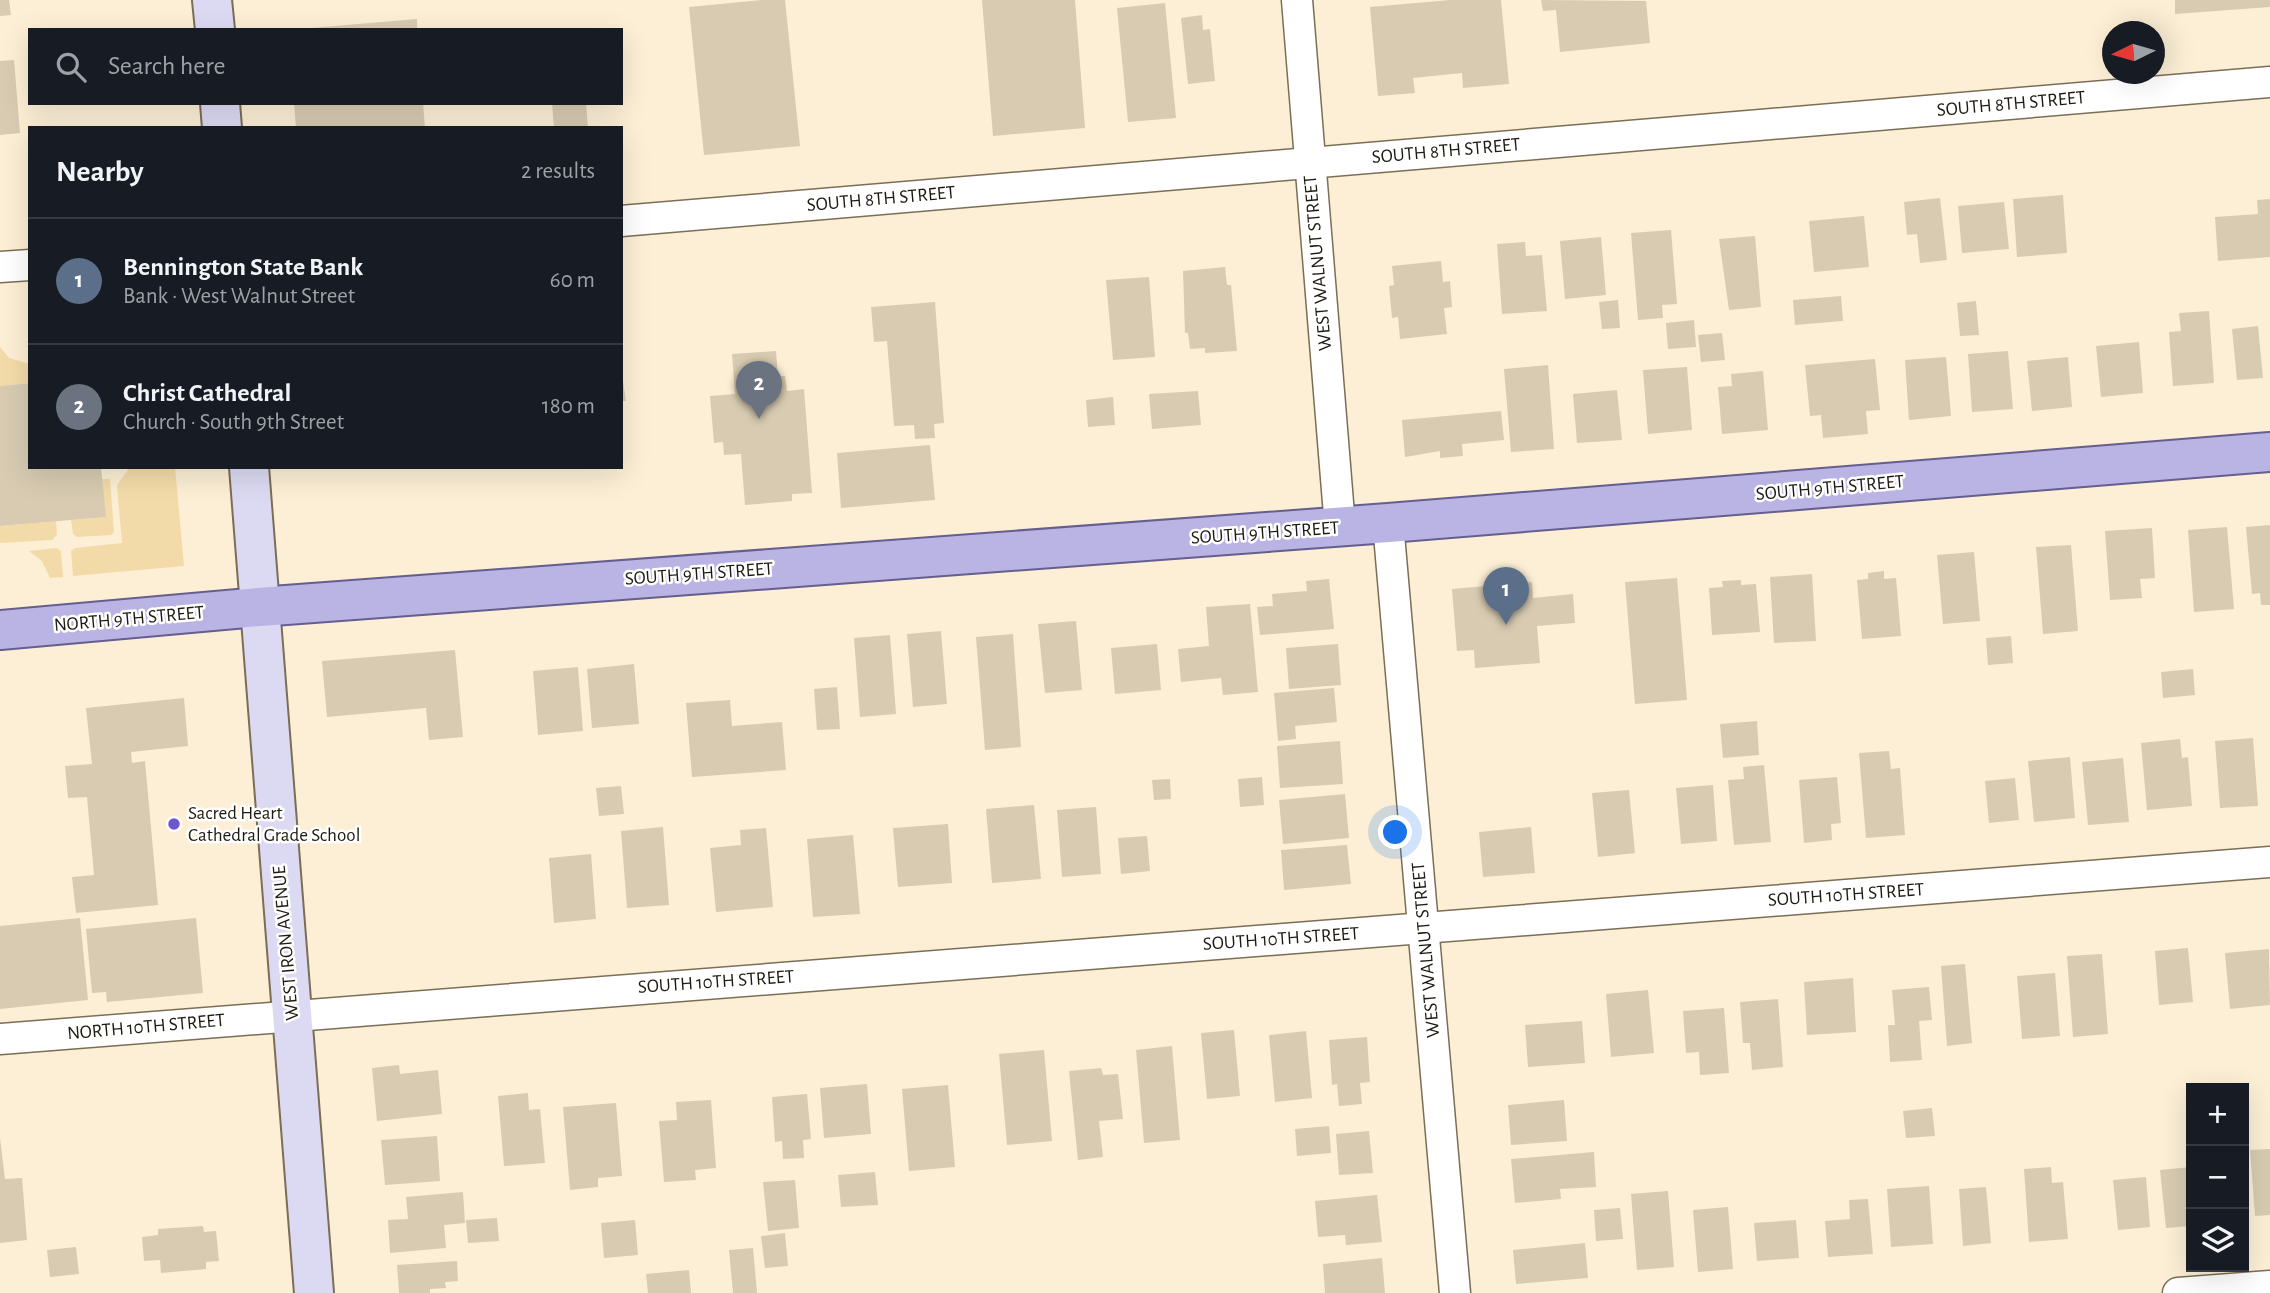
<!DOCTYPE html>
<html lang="en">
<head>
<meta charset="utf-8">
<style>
  body { margin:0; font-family:"Alegreya Sans",sans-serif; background:#242831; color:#f1f3f6 }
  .controls { position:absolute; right:21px; bottom:21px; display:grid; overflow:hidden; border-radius:0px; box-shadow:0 7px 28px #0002 }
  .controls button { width:63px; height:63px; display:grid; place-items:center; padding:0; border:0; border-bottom:2px solid #363941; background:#171b24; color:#f1f3f6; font:35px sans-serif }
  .compass { position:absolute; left:2102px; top:21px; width:63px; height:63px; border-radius:50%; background:#171b24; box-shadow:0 7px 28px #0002; rotate:265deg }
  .you { position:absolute; left:1396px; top:833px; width:24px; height:24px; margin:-18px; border:5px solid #fff; border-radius:50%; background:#1a73e8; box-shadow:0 0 0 10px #1a73e833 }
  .badge { display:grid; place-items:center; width:46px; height:46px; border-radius:50%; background:#d93025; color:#fff; font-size:23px; font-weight:700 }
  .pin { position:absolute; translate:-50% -58px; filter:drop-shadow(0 2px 4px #0008) }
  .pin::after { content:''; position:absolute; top:37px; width:24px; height:21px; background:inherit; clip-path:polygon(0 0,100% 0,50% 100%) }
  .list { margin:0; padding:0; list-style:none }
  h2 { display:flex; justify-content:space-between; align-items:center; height:91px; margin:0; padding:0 28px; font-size:30px }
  h2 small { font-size:23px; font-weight:400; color:#9ea1a6 }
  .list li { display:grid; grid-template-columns:46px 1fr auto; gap:21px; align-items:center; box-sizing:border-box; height:126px; padding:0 28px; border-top:2px solid #363941 }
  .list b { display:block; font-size:26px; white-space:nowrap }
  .list p { margin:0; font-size:23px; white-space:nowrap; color:#9ea1a6 }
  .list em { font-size:23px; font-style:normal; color:#9ea1a6 }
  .icon { flex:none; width:38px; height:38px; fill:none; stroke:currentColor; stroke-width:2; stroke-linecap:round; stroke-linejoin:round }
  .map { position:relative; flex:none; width:2270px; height:1293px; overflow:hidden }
  .search { position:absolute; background:#171b24; box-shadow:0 7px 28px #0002; left:28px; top:28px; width:595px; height:77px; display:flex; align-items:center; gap:18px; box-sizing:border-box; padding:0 24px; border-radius:0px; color:#9ea1a6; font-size:26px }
  .panel { position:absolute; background:#171b24; box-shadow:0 7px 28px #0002; left:28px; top:126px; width:595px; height:343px; border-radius:0px }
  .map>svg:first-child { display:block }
  .green { fill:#f3dba9 }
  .building { fill:#d8cbb2 }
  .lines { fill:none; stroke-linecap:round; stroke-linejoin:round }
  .street-casing { stroke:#7a6e57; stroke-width:33 }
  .secondary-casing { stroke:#7a6e57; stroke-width:42 }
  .primary-casing { stroke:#655e8e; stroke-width:42 }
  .street { stroke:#fff; stroke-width:30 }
  .secondary { stroke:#dcdaf2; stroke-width:38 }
  .primary { stroke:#b9b4e4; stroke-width:38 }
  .poi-dot { fill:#6e56d0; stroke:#fff; stroke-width:2.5 }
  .labels { text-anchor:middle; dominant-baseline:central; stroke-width:5; stroke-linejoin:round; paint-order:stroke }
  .street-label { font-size:19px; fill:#1f1a11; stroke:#fff }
  .poi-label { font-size:19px; fill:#1f1a11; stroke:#fff; text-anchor:start }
</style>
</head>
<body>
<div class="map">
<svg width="2270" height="1293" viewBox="0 0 2270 1293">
  <rect width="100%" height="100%" fill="#fcefd5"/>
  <g class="green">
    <path d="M0,347L9,358L30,364V383L0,386Z"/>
    <path d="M130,467H175L184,566L73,576L71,551L75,548L122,543L117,485Z"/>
    <path d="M102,479H110L114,532L111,535L77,537L73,534L71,520L105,517Z"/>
    <path d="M56,521L57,535L52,540L0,543V526Z"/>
    <path d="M56,548L61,551L63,577L50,578L42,561L29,551Z"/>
  </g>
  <g class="building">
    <path d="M0,0H9L11,15L0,16Z"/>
    <path d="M762,0H785L800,146L704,155L689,7Z"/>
    <path d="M982,0H1075L1085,128L993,136Z"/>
    <path d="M1450,0H1501L1509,84L1463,88L1462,73L1413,78L1415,93L1378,96L1370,7Z"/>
    <path d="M1541,0L1646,1L1650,43L1560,52L1556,10L1543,11Z"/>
    <path d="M2175,0H2270V7L2175,14Z"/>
    <path d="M1165,3L1176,118L1128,122L1117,8Z"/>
    <path d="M1202,15L1203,30L1210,29L1215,81L1188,84L1181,18Z"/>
    <path d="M417,19V30H311V28Z"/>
    <path d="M14,60L20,133L0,135V61Z"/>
    <path d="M294,103H423L425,128H296Z"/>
    <path d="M552,103H586L588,128H554Z"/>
    <path d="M2063,195L2067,253L2017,257L2013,199Z"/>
    <path d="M1940,198L1947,260L1920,263L1917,234L1907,235L1904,202Z"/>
    <path d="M2270,199V257L2218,261L2215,217L2258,214L2257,200Z"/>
    <path d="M2004,202L2009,249L1962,253L1958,206Z"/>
    <path d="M1864,216L1869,267L1814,272L1809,221Z"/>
    <path d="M1671,230L1677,304L1662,305L1663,318L1638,320L1631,233Z"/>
    <path d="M1755,236L1761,307L1729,310L1719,239Z"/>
    <path d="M1601,237L1606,295L1565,299L1560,241Z"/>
    <path d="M1525,242L1526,256L1542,255L1547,311L1502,314L1497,244Z"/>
    <path d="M1441,261L1443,282L1450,281L1452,307L1444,308L1447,334L1400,339L1398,317L1392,318L1389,286L1394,285L1392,266Z"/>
    <path d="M1225,267L1227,285H1231L1237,351L1205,353V348L1190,349L1188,333H1185L1183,271Z"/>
    <path d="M1149,277L1155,357L1113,360L1106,280Z"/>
    <path d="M1841,296L1843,321L1795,325L1793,300Z"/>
    <path d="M1618,300L1620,328L1602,329L1599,302Z"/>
    <path d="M1976,301L1979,335L1960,336L1957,303Z"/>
    <path d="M935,302L944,423L934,424L935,438L915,439L914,425L894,426L887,341L874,342L871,307Z"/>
    <path d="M2209,311L2214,383L2173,386L2169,332L2181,331L2179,313Z"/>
    <path d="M1694,320L1696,347L1668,349L1666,323Z"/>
    <path d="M2258,326L2263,378L2237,380L2232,329Z"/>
    <path d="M1722,333L1725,360L1701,362L1698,335Z"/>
    <path d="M2139,342L2143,393L2101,397L2096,346Z"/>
    <path d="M776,351L778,376H785L787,391L804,389L812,493L792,494V501L745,505L741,454L724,455L723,442L714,443L710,396L735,394L732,354Z"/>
    <path d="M2008,351L2013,409L1972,412L1968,354Z"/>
    <path d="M1946,357L1951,416L1909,420L1905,360Z"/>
    <path d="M2068,357L2072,407L2032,411L2027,361Z"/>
    <path d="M1875,359L1880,410L1866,411L1868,434L1823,438L1821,415L1810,416L1805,365Z"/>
    <path d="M1548,365L1554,449L1511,452L1504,369Z"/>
    <path d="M1687,367L1692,430L1648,434L1643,370Z"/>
    <path d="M621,368L626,401H621Z"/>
    <path d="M1763,371L1768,430L1722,434L1718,387L1732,386L1731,374Z"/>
    <path d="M30,383V467H101L106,517L0,526V386Z"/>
    <path d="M1617,390L1622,440L1577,443L1573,394Z"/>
    <path d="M1198,391L1201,425L1152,429L1149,394Z"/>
    <path d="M1113,397L1115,425L1088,427L1086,400Z"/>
    <path d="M1501,411L1504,440L1462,444L1463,456L1440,458V451L1405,457L1402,420Z"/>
    <path d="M930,445L935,500L841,508L837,453Z"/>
    <path d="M2270,525V605H2261L2260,593L2252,594L2246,527Z"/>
    <path d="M2227,527L2234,609L2194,612L2188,530Z"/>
    <path d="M2152,528L2155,578L2140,579L2142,598L2110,600L2105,531Z"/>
    <path d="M2071,545L2078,631L2043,634L2036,547Z"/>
    <path d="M1974,552L1980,621L1943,624L1937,555Z"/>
    <path d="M1884,571V579L1896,578L1901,636L1862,639L1857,580L1868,579V573Z"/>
    <path d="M1812,574L1816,641L1774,643L1770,577Z"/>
    <path d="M1677,578L1687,700L1635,704L1625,582Z"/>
    <path d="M1329,579L1334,629L1260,635L1257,607L1273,606L1272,594L1307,591L1306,581Z"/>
    <path d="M1741,580V585L1756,584L1760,632L1712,635L1709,588L1723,587L1722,581Z"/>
    <path d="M1532,582L1533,598L1573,594L1575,623L1537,626L1540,663L1475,668L1474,650L1457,651L1452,589Z"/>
    <path d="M1250,604L1258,692L1223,695L1221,678L1181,682L1178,649L1209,646L1206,607Z"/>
    <path d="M1076,621L1082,690L1045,693L1038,624Z"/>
    <path d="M941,631L947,704L913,707L907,634Z"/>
    <path d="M1013,634L1021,747L985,750L976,637Z"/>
    <path d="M890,635L896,714L860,717L854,638Z"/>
    <path d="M2011,636L2013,663L1988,665L1986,638Z"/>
    <path d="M1157,644L1161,690L1115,694L1111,648Z"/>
    <path d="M1338,644L1341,685L1289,689L1286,648Z"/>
    <path d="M455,650L463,737L429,740L426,708L327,717L322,661Z"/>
    <path d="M634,664L639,724L592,728L587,669Z"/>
    <path d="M578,667L583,731L538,735L533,671Z"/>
    <path d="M2193,669L2195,695L2163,698L2161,672Z"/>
    <path d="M837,687L840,729L817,730L814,689Z"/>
    <path d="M1334,688L1337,722L1295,726L1296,739L1278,741L1274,693Z"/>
    <path d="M184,698L188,746L131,752L132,763L145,761L158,905L76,913L72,877L94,875L87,797L68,798L65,766L92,764L86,708Z"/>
    <path d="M730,700L732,726L782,722L786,770L692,777L686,703Z"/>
    <path d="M1757,721L1759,755L1723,758L1720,724Z"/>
    <path d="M2253,738L2258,806L2220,808L2215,741Z"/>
    <path d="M2180,739L2182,758L2188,757L2192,806L2147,810L2141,743Z"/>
    <path d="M1340,741L1343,784L1280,788L1277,746Z"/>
    <path d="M1889,751L1891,769L1900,768L1905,835L1866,838L1859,753Z"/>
    <path d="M2070,757L2075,818L2034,822L2028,761Z"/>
    <path d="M2123,758L2129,822L2088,825L2082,762Z"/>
    <path d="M1764,765L1771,842L1734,845L1728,780L1744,779L1743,767Z"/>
    <path d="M1262,777L1264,805L1240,807L1238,779Z"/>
    <path d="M1837,777L1841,823L1831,824L1832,840L1804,843L1799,780Z"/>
    <path d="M2015,778L2019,820L1989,823L1985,781Z"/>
    <path d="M1170,779L1171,799L1154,800L1152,780Z"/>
    <path d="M1713,785L1717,841L1681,844L1676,788Z"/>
    <path d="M621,786L624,814L599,816L596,788Z"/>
    <path d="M1629,790L1635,853L1598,857L1592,793Z"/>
    <path d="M1345,794L1349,838L1283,844L1279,800Z"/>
    <path d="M1034,805L1041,879L992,883L986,809Z"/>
    <path d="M1096,807L1101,874L1062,877L1057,810Z"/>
    <path d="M948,824L952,883L898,887L893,828Z"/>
    <path d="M663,827L669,905L627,908L621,831Z"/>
    <path d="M1531,827L1535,873L1483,877L1479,832Z"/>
    <path d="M766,828L773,907L716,912L710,848L741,845L740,830Z"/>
    <path d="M853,835L860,914L813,917L807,839Z"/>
    <path d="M1147,836L1150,871L1121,874L1118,838Z"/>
    <path d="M1347,845L1351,884L1284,890L1281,850Z"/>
    <path d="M591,854L596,919L554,923L549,858Z"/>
    <path d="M80,918L88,1000L0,1009V926Z"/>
    <path d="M196,918L203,993L107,1002L106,992L92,993L86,929Z"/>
    <path d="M2188,948L2193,1002L2159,1005L2155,951Z"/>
    <path d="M2269,949L2270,1005L2230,1009L2225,953Z"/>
    <path d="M2102,954L2108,1034L2073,1037L2067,956Z"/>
    <path d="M1965,964L1972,1043L1947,1046L1941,966Z"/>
    <path d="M2055,973L2060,1036L2022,1039L2017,976Z"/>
    <path d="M1853,978L1856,1032L1807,1035L1804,982Z"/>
    <path d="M1929,987L1932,1020L1919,1021L1922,1060L1890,1062L1888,1025H1895L1892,990Z"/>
    <path d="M1648,990L1654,1053L1611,1057L1606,994Z"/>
    <path d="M1778,999L1783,1067L1752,1070L1750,1043H1743L1740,1002Z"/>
    <path d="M1724,1008L1729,1073L1700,1075L1699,1052L1686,1053L1683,1011Z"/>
    <path d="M1582,1021L1585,1063L1528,1067L1525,1025Z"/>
    <path d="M1234,1030L1240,1096L1207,1099L1201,1033Z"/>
    <path d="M1306,1031L1312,1098L1275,1102L1269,1035Z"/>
    <path d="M1367,1037L1370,1082L1360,1083L1362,1104L1339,1106L1337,1084L1332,1085L1329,1040Z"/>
    <path d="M1172,1046L1180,1140L1144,1143L1136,1050Z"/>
    <path d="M1044,1050L1052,1141L1007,1145L999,1054Z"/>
    <path d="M399,1065L400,1074L438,1070L442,1114L377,1121L372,1068Z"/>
    <path d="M1101,1068L1103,1075L1118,1074L1123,1119L1099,1121L1103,1157L1078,1160L1069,1071Z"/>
    <path d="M867,1084L871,1134L824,1138L820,1088Z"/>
    <path d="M948,1085L955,1167L909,1171L902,1089Z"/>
    <path d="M528,1093L529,1110L540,1109L545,1163L504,1166L498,1096Z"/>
    <path d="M807,1094L811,1139L803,1140L804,1158L783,1159L782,1141L775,1142L772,1097Z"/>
    <path d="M711,1100L716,1168L695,1170L696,1180L664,1182L659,1121L677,1120L676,1102Z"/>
    <path d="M1564,1100L1567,1141L1511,1145L1508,1105Z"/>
    <path d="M616,1103L622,1176L598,1178V1187L570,1190L563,1107Z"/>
    <path d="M1932,1108L1935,1136L1906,1138L1903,1111Z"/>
    <path d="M1329,1126L1331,1153L1297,1156L1295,1129Z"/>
    <path d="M1369,1131L1373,1173L1339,1175L1336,1134Z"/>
    <path d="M437,1136L440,1181L385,1185L381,1140Z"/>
    <path d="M0,1138L5,1179L22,1178L27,1240L0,1243Z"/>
    <path d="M2270,1149V1215L2255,1216L2250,1150Z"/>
    <path d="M1594,1152L1596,1187L1560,1189L1561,1199L1515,1203L1511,1159Z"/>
    <path d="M2051,1167L2052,1183L2063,1182L2068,1239L2029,1242L2024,1169Z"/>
    <path d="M2191,1167V1226L2166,1228L2160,1170Z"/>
    <path d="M875,1172L878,1205L841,1207L838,1175Z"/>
    <path d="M2146,1177L2150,1227L2118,1230L2113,1180Z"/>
    <path d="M795,1180L799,1228L768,1231L763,1182Z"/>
    <path d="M1929,1186L1933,1244L1891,1247L1887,1189Z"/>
    <path d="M1986,1187L1991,1243L1963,1246L1959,1189Z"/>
    <path d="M1668,1191L1674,1267L1637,1270L1631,1194Z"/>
    <path d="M463,1192L465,1223L444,1225L446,1248L390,1253L388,1220L408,1219L406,1197Z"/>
    <path d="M1377,1195L1382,1242L1346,1245L1345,1235L1318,1237L1315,1201Z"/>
    <path d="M1868,1199L1873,1254L1828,1257L1825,1221L1850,1219L1849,1200Z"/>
    <path d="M1728,1207L1733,1269L1698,1272L1693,1210Z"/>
    <path d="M1620,1208L1623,1239L1596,1241L1594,1210Z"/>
    <path d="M497,1218L499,1241L468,1243L466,1220Z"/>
    <path d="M635,1220L638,1255L604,1258L601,1223Z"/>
    <path d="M1796,1220L1799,1258L1757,1261L1754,1223Z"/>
    <path d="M203,1226L204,1232L216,1231L219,1261L206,1262V1269L161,1273L160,1260L144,1261L142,1237L158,1235V1229Z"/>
    <path d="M785,1233L788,1266L765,1268L761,1236Z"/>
    <path d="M1585,1243L1588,1278L1516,1284L1513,1250Z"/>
    <path d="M76,1247L79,1274L50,1277L47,1250Z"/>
    <path d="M753,1248L757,1293H733L729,1250Z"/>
    <path d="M1382,1258L1385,1293H1325L1323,1264Z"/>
    <path d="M457,1261L458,1281L445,1282L446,1288L430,1289V1293H399L397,1265Z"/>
    <path d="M689,1270L691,1293H648L646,1274Z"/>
  </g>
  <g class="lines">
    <g class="street-casing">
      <g id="street">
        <path d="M1297,0L1340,527"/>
        <path d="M621,221L2270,82"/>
        <path d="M0,267L30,265"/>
        <path d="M1388,523L1455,1293"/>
        <path d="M0,1039L2270,862"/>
        <path d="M2178,1293L2270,1286"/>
      </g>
    </g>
    <g class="secondary-casing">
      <g id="secondary">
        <path d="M212,0L215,30"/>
        <path d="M220,103L222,128"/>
        <path d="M249,467L314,1293"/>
      </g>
    </g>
    <g class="primary-casing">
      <path id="primary" d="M0,630L259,607L1388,523L2270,452"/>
    </g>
    <use href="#street" class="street"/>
    <use href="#secondary" class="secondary"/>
    <use href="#primary" class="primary"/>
  </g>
  <circle class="poi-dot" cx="174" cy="824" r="7"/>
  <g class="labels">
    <g class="street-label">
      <text transform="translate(2011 104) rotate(-5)">SOUTH 8TH STREET</text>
      <text transform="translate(1446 151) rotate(-5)">SOUTH 8TH STREET</text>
      <text transform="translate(881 199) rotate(-5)">SOUTH 8TH STREET</text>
      <text transform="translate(1318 263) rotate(-95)">WEST WALNUT STREET</text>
      <text transform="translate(1830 488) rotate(-5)">SOUTH 9TH STREET</text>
      <text transform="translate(1265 533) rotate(-4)">SOUTH 9TH STREET</text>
      <text transform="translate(699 574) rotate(-4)">SOUTH 9TH STREET</text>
      <text transform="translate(129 619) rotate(-5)">NORTH 9TH STREET</text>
      <text transform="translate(1846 895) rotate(-4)">SOUTH 10TH STREET</text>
      <text transform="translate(1281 939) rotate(-4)">SOUTH 10TH STREET</text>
      <text transform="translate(286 943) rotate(-95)">WEST IRON AVENUE</text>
      <text transform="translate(1426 950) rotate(-95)">WEST WALNUT STREET</text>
      <text transform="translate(716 982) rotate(-4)">SOUTH 10TH STREET</text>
      <text transform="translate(146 1027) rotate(-5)">NORTH 10TH STREET</text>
    </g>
    <g class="poi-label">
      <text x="188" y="813">Sacred Heart<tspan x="188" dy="22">Cathedral Grade School</tspan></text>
    </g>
  </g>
</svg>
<div class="controls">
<button>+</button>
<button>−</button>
<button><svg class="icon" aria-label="layers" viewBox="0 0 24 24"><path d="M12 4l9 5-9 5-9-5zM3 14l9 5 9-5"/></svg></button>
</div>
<svg class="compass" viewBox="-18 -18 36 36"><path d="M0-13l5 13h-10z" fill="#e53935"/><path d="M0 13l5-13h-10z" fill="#9ea1a6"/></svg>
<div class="you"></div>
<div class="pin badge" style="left:1506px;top:625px;background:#5c6f8a">1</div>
<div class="pin badge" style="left:759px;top:419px;background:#6b7280">2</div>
<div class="search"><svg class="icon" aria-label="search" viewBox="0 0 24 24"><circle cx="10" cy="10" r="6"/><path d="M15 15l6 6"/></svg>Search here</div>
<section class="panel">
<h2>Nearby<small>2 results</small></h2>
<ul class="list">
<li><span class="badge" style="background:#5c6f8a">1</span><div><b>Bennington State Bank</b><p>Bank · West Walnut Street</p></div><em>60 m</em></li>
<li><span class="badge" style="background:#6b7280">2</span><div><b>Christ Cathedral</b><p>Church · South 9th Street</p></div><em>180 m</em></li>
</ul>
</section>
</div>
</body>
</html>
